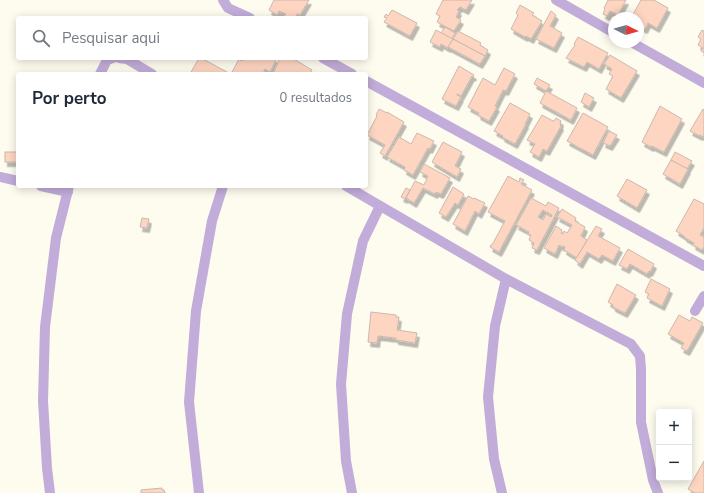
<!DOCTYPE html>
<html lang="pt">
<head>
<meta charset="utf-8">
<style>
  body { margin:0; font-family:"Nunito Sans",sans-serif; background:#f6f6f7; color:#1f2937 }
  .controls { position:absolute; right:12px; bottom:12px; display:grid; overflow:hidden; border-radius:4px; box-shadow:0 2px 10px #0003 }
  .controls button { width:36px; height:36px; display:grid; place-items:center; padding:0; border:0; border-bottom:1px solid #e0e1e3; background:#fff; color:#1f2937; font:20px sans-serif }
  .compass { position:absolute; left:608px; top:12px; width:36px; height:36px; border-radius:50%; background:#fff; box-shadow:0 2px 10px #0003; rotate:95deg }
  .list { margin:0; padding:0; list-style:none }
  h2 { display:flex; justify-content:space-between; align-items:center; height:52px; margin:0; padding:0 16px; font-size:17px }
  h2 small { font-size:13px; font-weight:400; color:#747a83 }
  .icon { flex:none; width:22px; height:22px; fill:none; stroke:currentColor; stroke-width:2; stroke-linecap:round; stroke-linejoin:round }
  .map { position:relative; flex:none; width:704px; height:493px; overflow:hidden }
  .search { position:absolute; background:#fff; box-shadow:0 2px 10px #0003; left:16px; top:16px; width:352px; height:44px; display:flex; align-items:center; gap:10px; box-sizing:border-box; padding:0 14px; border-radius:4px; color:#747a83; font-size:15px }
  .panel { position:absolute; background:#fff; box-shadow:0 2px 10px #0003; left:16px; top:72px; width:352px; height:116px; border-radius:4px }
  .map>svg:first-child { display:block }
  .building { fill:#fdd5c1; stroke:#ccb8ae; fill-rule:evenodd; filter:url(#shadow) }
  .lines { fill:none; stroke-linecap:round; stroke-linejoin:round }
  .street { stroke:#c2acd9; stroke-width:10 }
</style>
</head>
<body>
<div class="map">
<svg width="704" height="493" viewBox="0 0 704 493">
  <defs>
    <filter id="shadow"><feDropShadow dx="2.5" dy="4.5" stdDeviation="0" flood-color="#0004"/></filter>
  </defs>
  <rect width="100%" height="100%" fill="#fefbef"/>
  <g class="building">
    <path d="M274,0H309L300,15L297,14L295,18H288L284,16L286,14L279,11L277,15L269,10Z"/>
    <path d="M443,0H472L466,10L460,7L457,10L459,11L456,17L461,20L454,31L437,22L440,16L436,14Z"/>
    <path d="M608,0H626L618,15L610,11L607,16L603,14L605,9L604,8Z"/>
    <path d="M641,0H654L668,8L657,28L648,23L645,29L638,26V18H631Z"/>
    <path d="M520,5L534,13L532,15L542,21L531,39L526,36L525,37L511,29L518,15L516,13Z"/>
    <path d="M392,10L417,23L410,36L384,22L387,18L384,17L386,14L388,16Z"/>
    <path d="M551,11L556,15L550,26L562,33L554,48L536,39Z"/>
    <path d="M445,27L455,33L452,39L441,33Z"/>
    <path d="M436,30L453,39L448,48L441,44L440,47L430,42Z"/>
    <path d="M702,30L704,31V53L701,51L703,48L698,45L701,39L698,37Z"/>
    <path d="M458,31L481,43L480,45L488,50L485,56L453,39Z"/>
    <path d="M578,37L608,53L599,69L587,62L584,67L566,58L575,45L574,44Z"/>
    <path d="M453,39L485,56L480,64L448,47Z"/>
    <path d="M610,55L637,71L621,98L606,89L613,76L609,74L612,69L604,64Z"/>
    <path d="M199,58H201L227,72L226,74H190Z"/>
    <path d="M243,58H277L270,72L265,69L263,74H231L239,59L242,61Z"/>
    <path d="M280,58H292L312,70L310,74H273Z"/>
    <path d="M459,66L474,75L473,77L472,76L461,96L457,94V95L461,97L456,106L442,99Z"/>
    <path d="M504,68L515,74L506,91L503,90L495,106L497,107L489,121L478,115L479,113L468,107L483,78L495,85Z"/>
    <path d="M537,78L550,85L546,91L534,84Z"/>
    <path d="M546,91L577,108L571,120L540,103Z"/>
    <path d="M585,93L594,98L589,107L581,102Z"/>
    <path d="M510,103L530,114L525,124H526L515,144L502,137L503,136L494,131Z"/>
    <path d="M660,106L682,119L664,152L652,146L651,147L642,142Z"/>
    <path d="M379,109L387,113V112L404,122L385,156L380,153L385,145L367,135L377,116L376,115Z"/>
    <path d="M703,109L704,110V135L703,137L700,135V136L690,131Z"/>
    <path d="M583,113L608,127L593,155L567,141Z"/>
    <path d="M542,115L553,121H554L556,118L561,121L560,125L561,126L547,151L543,149L539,157L530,152L535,144L527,140Z"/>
    <path d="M609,131L617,135L610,146L603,143Z"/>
    <path d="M417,133L434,141L430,149L428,148L413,175L404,170L405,167L387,157L399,137L411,144Z"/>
    <path d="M443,142L462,152L455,166L461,169L457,177L432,162Z"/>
    <rect x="5" y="152" width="13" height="10"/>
    <path d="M675,152L692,161L687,169L671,160Z"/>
    <path d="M671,160L688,169L680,184L663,174Z"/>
    <path d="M424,164L450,178L441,194L436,192L435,194L423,188L414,203L406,198L415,181L424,185L428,176L420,172Z"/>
    <path d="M508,176L519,182L520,178L524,180L521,184L532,190L499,252L490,247L491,245H492L505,221L488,212Z"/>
    <path d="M627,179L647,190L637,208L617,196Z"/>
    <path d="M453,187L464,194L458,205L455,203L446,217L439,213Z"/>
    <path d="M406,188L410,190L405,199L401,197Z"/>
    <path d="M468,196L474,199V198L485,203L479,214L475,211L465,231L453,224Z"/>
    <path d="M531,198L546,206L548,202L559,208L537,250L532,248L534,243L529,240L531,235L528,234L529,232L516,225ZM543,210L552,215L551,217L546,214L543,220L538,217L542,211H543Z"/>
    <path d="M694,199L704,204V228L700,235L704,237V247L702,250L693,245L694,243L684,237V236L676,231Z"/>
    <path d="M562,209L576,218L575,221L585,227L581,236L587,240L577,258L564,250L565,247L563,246V247L559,245L555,254L544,248L556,226L562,230L561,233L563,234L564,231L567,233L572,225L557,217Z"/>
    <path d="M142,218L149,219L147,228L140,227Z"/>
    <path d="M596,226L602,229L598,236L620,248L613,261L602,255L599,259L587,252L580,264L575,260Z"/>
    <path d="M628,249L654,264L650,272L649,271L647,274L630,264L627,269L619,265Z"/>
    <path d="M651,279L670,289L662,306L647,298L649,294L645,292Z"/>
    <path d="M617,284L636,295L625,313L613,307V305L608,302Z"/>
    <path d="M371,312L396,315V317H399L397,330L417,333L415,343L396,340V338L378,336L377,343L368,342Z"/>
    <path d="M679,315L690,321L692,317L703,323L687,351L681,348L684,343L668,334Z"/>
    <path d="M704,461V493H695L688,489Z"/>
    <path d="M162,488V490H164L165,493H141V490Z"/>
  </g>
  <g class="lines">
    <g class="street">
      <path d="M223,0L228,8L250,18"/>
      <path d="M556,0L614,33"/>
      <path d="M631,42L704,83"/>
      <path d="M119,58L127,59L152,74"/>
      <path d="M323,58L352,74"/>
      <path d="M100,74L107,60L113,58"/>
      <path d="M366,81L704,266"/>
      <path d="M0,177L18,181"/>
      <path d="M41,186L68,192"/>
      <path d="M346,186L506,279L631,344L640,356L641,369V422L653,480L658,493"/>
      <path d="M695,311L704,296"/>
      <path d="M50,493L47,468L43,401L45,327L56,238L69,186"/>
      <path d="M199,493L189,402L196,311L212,221L223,186"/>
      <path d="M352,493L346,461L341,384L347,314L363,241L380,206"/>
      <path d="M502,493L494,459L488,397L495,326L506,279"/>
    </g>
  </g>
</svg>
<div class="controls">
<button>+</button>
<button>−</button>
</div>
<svg class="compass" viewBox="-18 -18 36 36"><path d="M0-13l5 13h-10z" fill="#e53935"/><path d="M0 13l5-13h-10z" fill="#747a83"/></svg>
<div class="search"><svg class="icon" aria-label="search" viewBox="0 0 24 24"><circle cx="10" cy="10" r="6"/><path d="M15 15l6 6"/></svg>Pesquisar aqui</div>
<section class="panel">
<h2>Por perto<small>0 resultados</small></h2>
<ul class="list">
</ul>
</section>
</div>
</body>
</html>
